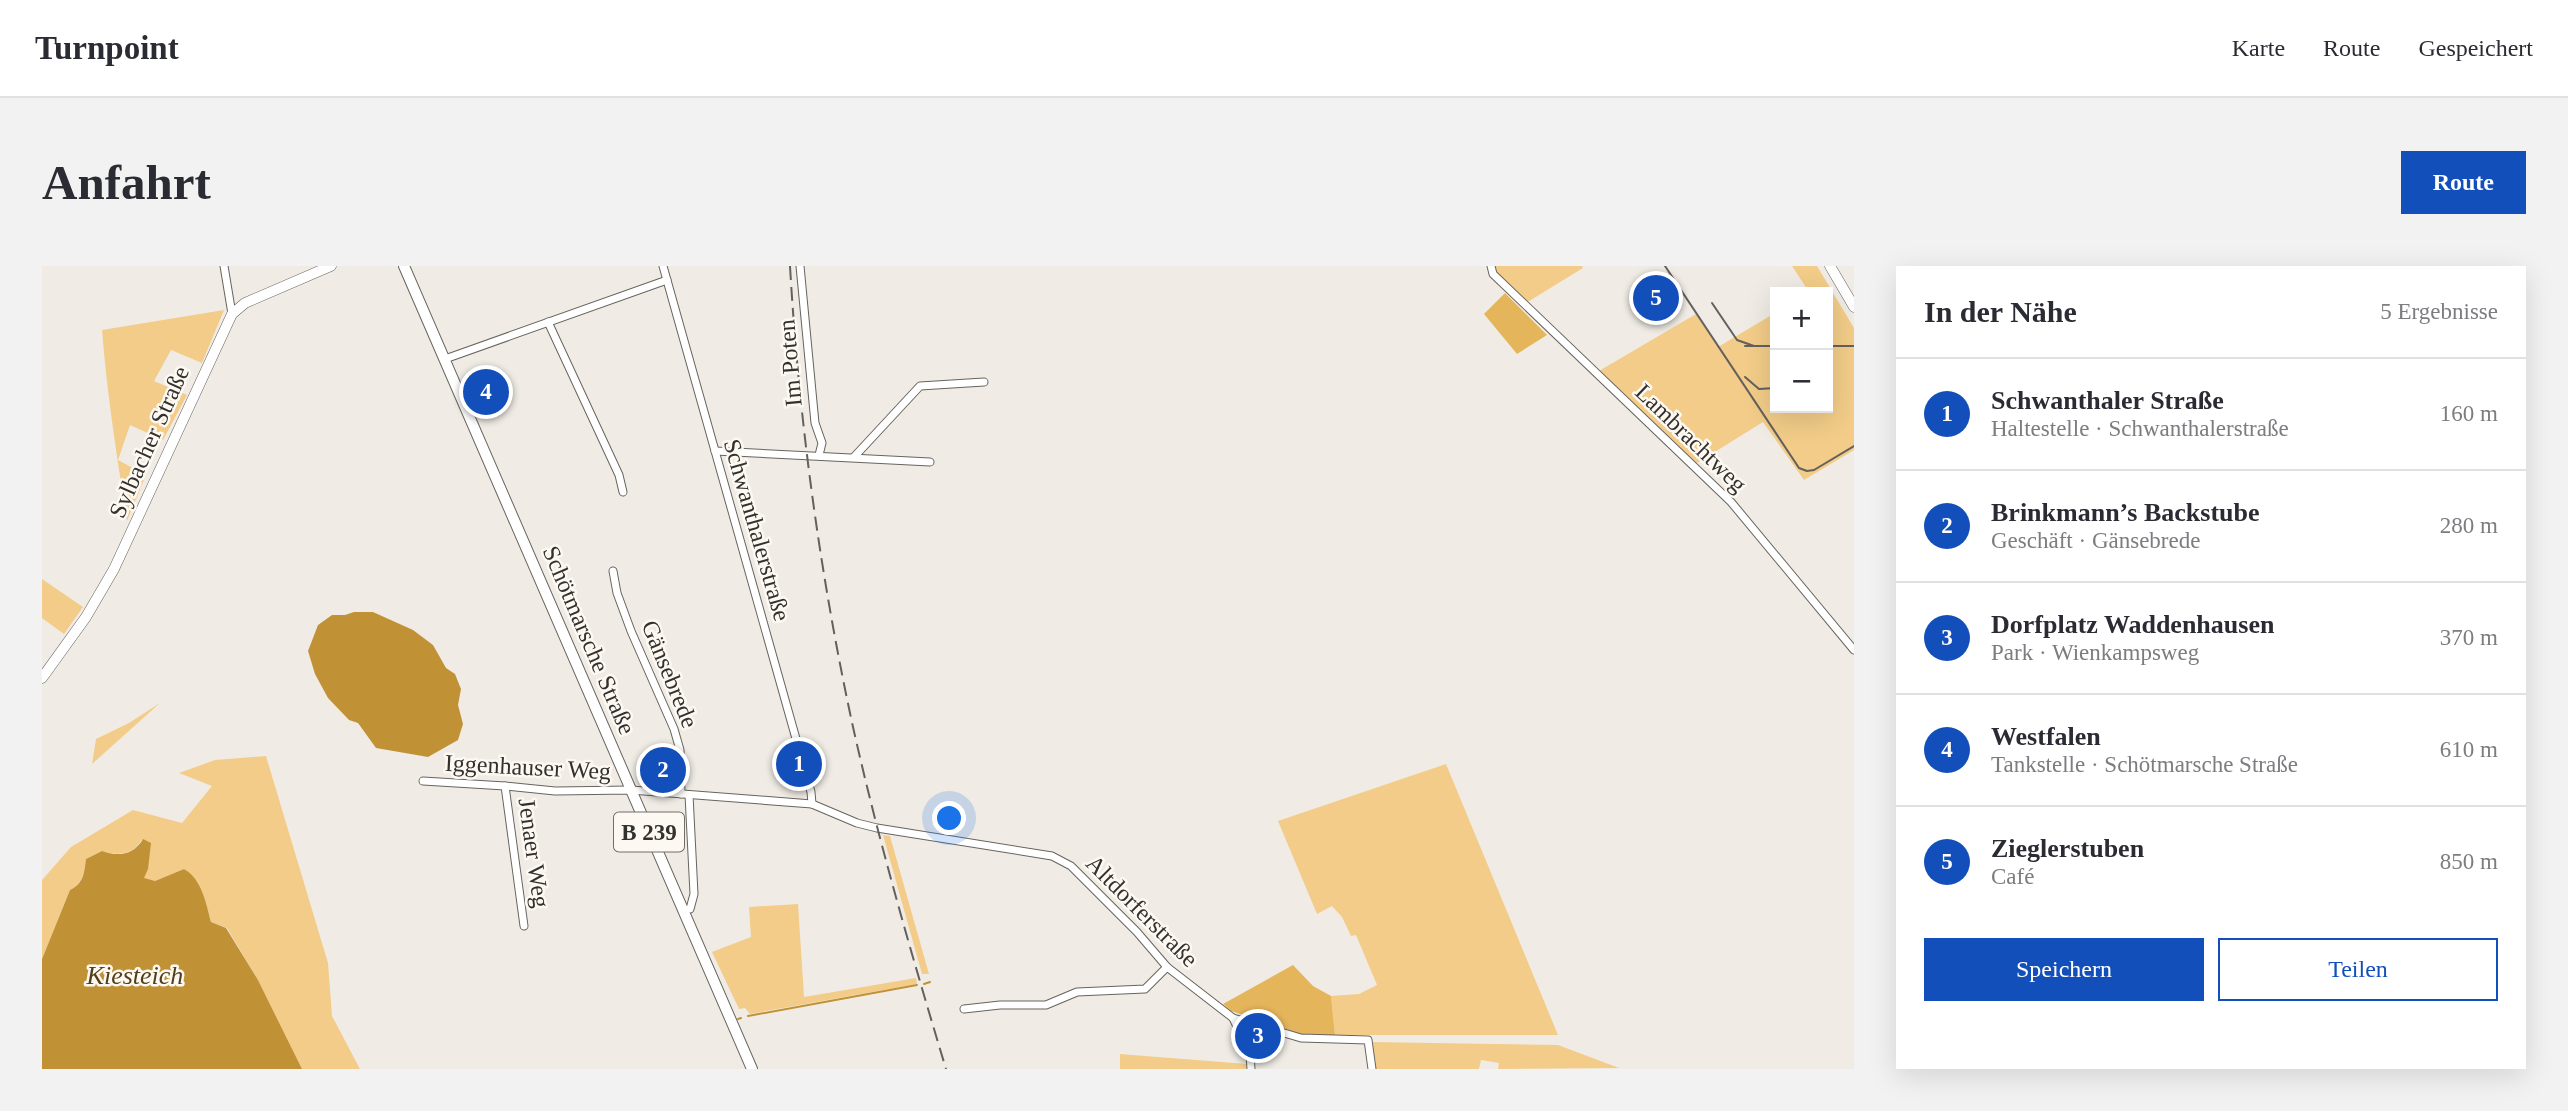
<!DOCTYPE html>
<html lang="de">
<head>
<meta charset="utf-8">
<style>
  body { margin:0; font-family:"Times New Roman",serif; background:#f2f2f3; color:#2b2b33 }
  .controls { position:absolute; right:21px; top:21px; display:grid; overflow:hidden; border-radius:0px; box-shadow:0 7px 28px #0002 }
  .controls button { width:63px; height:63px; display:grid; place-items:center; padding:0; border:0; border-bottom:2px solid #e1e1e2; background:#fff; color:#2b2b33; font:35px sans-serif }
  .you { position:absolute; left:908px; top:553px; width:24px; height:24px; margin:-18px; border:5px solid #fff; border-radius:50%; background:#1a73e8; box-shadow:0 0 0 10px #1a73e833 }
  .badge { display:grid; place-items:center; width:46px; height:46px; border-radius:50%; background:#134fbb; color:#fff; font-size:23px; font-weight:700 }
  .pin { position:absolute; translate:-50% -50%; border:4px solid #fff; box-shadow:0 2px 7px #0006 }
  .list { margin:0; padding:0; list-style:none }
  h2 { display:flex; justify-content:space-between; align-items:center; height:91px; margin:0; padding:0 28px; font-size:30px }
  h2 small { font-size:23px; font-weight:400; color:#7c7c81 }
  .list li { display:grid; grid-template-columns:46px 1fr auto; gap:21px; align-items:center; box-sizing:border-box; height:112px; padding:0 28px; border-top:2px solid #e1e1e2 }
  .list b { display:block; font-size:26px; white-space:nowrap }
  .list p { margin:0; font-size:23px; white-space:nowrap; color:#7c7c81 }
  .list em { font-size:23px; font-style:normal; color:#7c7c81 }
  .actions { display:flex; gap:14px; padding:21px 28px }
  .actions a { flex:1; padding:16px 0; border:2px solid #134fbb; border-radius:0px; text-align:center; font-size:24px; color:#134fbb }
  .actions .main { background:#134fbb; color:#fff }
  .map { position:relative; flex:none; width:1812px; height:803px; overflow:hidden; border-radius:0px }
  header { display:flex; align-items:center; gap:42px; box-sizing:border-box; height:98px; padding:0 35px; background:#fff; border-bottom:2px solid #e1e1e2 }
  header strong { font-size:33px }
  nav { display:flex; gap:38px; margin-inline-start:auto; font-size:24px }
  .intro { display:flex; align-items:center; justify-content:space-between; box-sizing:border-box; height:168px; padding:0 42px }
  h1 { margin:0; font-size:49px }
  .button { padding:18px 32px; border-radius:0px; background:#134fbb; color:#fff; font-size:24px; font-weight:700 }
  main { display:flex; gap:42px; padding:0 42px }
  aside { flex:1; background:#fff; border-radius:0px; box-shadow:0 7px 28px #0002 }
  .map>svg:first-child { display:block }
  .green { fill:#f2cc88 }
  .forest { fill:#e5b55b }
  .water { fill:#c19235 }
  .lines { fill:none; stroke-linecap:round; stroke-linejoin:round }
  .stream { stroke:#c19235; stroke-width:2 }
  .street-casing { stroke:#67645e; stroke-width:9 }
  .secondary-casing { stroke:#67645e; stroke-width:11 }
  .primary-casing { stroke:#67645e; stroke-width:12 }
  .street { stroke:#fff; stroke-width:7 }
  .secondary { stroke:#fff; stroke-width:10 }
  .primary { stroke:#fff; stroke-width:10 }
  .tram { stroke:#63605d; stroke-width:2 }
  .rail { stroke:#63605d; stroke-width:2; stroke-dasharray:14 7; stroke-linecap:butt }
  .labels { text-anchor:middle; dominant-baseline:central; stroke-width:5; stroke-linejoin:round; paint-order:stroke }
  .shield { fill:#fdf9f2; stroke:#706d6a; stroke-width:2 }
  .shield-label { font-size:23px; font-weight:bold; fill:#33312f }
  .street-label { font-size:24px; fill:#33312f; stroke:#fdf9f2 }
  .water-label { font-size:26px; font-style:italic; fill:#523f19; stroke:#fdf9f2 }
</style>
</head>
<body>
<header>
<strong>Turnpoint</strong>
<nav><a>Karte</a><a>Route</a><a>Gespeichert</a></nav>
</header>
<div class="intro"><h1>Anfahrt</h1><a class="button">Route</a></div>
<main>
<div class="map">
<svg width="1812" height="803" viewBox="0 0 1812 803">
  <rect width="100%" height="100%" fill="#f0ece5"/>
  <g class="green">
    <path d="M1452,0H1540L1541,2L1484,37L1453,7Z"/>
    <path d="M1750,0H1775L1812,62V184L1762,214L1721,156L1655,197L1557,105L1654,48L1676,81L1733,47V142H1786V26H1767Z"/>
    <path d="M182,44L160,97L129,84L112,115L145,129L121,174L88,159L76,194L104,209L85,255C75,191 65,128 60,64Z"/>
    <path d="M0,313L41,341L22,368L0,352Z"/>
    <path d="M118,437L50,498L54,473L87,457Z"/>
    <path d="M224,490L286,697L290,750L318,803H260L216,714L185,662L169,656C164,637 160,613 142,603L113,615L101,613L100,573C92,589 76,590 60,585L44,593C42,607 41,617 28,624L0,693V614L29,581L91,544L140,557L170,520L137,507L173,494Z"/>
    <path d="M1404,498L1516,769H1293L1289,730L1317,728L1335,719L1314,669L1309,670L1300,651L1290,640L1275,648L1236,555Z"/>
    <path d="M841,569L848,570L887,708H880Z"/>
    <path d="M756,638L762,731L874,712L875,718L708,748L703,742L697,743L670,686L709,671L707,641Z"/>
    <path d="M1329,776L1516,779L1577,802L1456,803L1457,797L1439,794L1437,803H1333Z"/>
    <path d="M1078,788L1205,798L1204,803H1078Z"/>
  </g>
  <g class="forest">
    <path d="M1463,27L1505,69L1475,88L1442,48Z"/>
    <path d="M1251,699L1271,720L1289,730L1293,769H1262L1189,745L1181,738Z"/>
  </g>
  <g class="water">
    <path d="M312,346H331L371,364L391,379L404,402L413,408L419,423L416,439L421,458L416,474L386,491L334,482L316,457L307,454L286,432L273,408L266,385L276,359L290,349H303Z"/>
    <path d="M101,573L109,577L106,603L102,612L113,615L142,603C160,613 164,637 169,656L184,662L216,714L260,803H0V693L28,624C42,617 42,607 44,593L60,585C76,591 92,589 101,573Z"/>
  </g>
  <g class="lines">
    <g class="stream">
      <path d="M882,718L888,716"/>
      <path d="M706,750L875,719"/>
      <path d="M696,753L699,752"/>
    </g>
    <g class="street-casing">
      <g id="street">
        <path d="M182,0L190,48"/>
        <path d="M621,0L769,526L770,538"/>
        <path d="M758,0L773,157L780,177L777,189"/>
        <path d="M1449,0L1451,8L1689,236L1812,384"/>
        <path d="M506,56L577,209L581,226"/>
        <path d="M403,93L625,14"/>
        <path d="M673,185L888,196"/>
        <path d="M812,191L878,120L942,116"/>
        <path d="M571,305L575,327L589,365L632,463L638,484L639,528"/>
        <path d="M381,515L463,520L513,525L589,524L770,538L815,557L835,562L1010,590L1029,600L1095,666L1125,701L1191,752L1208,788L1209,803"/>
        <path d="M463,520L482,660"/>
        <path d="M647,529L652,628L648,643"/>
        <path d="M922,743L958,739H1004L1035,726L1103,723L1125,701"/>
        <path d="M1191,752L1259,772L1326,774L1330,803"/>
      </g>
    </g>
    <g class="secondary-casing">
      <g id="secondary">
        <path d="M1788,0L1812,41"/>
        <path d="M0,412L44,351L72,303L190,48L203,37L289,0"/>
      </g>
    </g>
    <g class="primary-casing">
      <path id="primary" d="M362,0L710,803"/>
    </g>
    <use href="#street" class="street"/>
    <use href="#secondary" class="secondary"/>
    <use href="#primary" class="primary"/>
    <g class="tram">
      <path d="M1623,0L1757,202L1765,205L1772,204L1812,180"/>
      <path d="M1670,37L1695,74L1712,80"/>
      <path d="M1703,80H1733"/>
      <path d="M1786,80H1812"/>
      <path d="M1703,111L1717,123L1733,122"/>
    </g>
    <path class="rail" d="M748,0C757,155 778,309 811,461C837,577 870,690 904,803"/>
  </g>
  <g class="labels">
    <rect class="shield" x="572" y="546.5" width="70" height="39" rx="5"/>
    <g class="shield-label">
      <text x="607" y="566">B 239</text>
    </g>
    <g class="street-label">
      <text transform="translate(748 97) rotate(-95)">Im Poten</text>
      <text transform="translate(1649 172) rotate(44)">Lambrachtweg</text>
      <text transform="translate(107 176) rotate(-66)">Sylbacher Straße</text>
      <text transform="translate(715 264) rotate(74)">Schwanthalerstraße</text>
      <text transform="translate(547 374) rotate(67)">Schötmarsche Straße</text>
      <text transform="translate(628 408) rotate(68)">Gänsebrede</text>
      <text transform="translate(486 501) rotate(3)">Iggenhauser Weg</text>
      <text transform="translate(492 587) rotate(82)">Jenaer Weg</text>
      <text transform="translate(1100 645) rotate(45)">Altdorferstraße</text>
    </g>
    <g class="water-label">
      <text x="93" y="709">Kiesteich</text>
    </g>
  </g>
</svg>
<div class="controls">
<button>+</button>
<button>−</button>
</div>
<div class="you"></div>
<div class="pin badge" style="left:757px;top:498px">1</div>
<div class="pin badge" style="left:621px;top:504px">2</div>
<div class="pin badge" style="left:1216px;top:770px">3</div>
<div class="pin badge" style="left:444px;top:126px">4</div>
<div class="pin badge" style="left:1614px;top:32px">5</div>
</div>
<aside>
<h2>In der Nähe<small>5 Ergebnisse</small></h2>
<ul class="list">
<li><span class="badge">1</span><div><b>Schwanthaler Straße</b><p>Haltestelle · Schwanthalerstraße</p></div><em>160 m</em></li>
<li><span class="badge">2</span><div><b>Brinkmann’s Backstube</b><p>Geschäft · Gänsebrede</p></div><em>280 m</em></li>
<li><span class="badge">3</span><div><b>Dorfplatz Waddenhausen</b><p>Park · Wienkampsweg</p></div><em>370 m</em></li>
<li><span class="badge">4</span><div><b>Westfalen</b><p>Tankstelle · Schötmarsche Straße</p></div><em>610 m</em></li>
<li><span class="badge">5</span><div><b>Zieglerstuben</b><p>Café</p></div><em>850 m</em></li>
</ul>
<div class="actions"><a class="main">Speichern</a><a>Teilen</a></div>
</aside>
</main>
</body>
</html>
